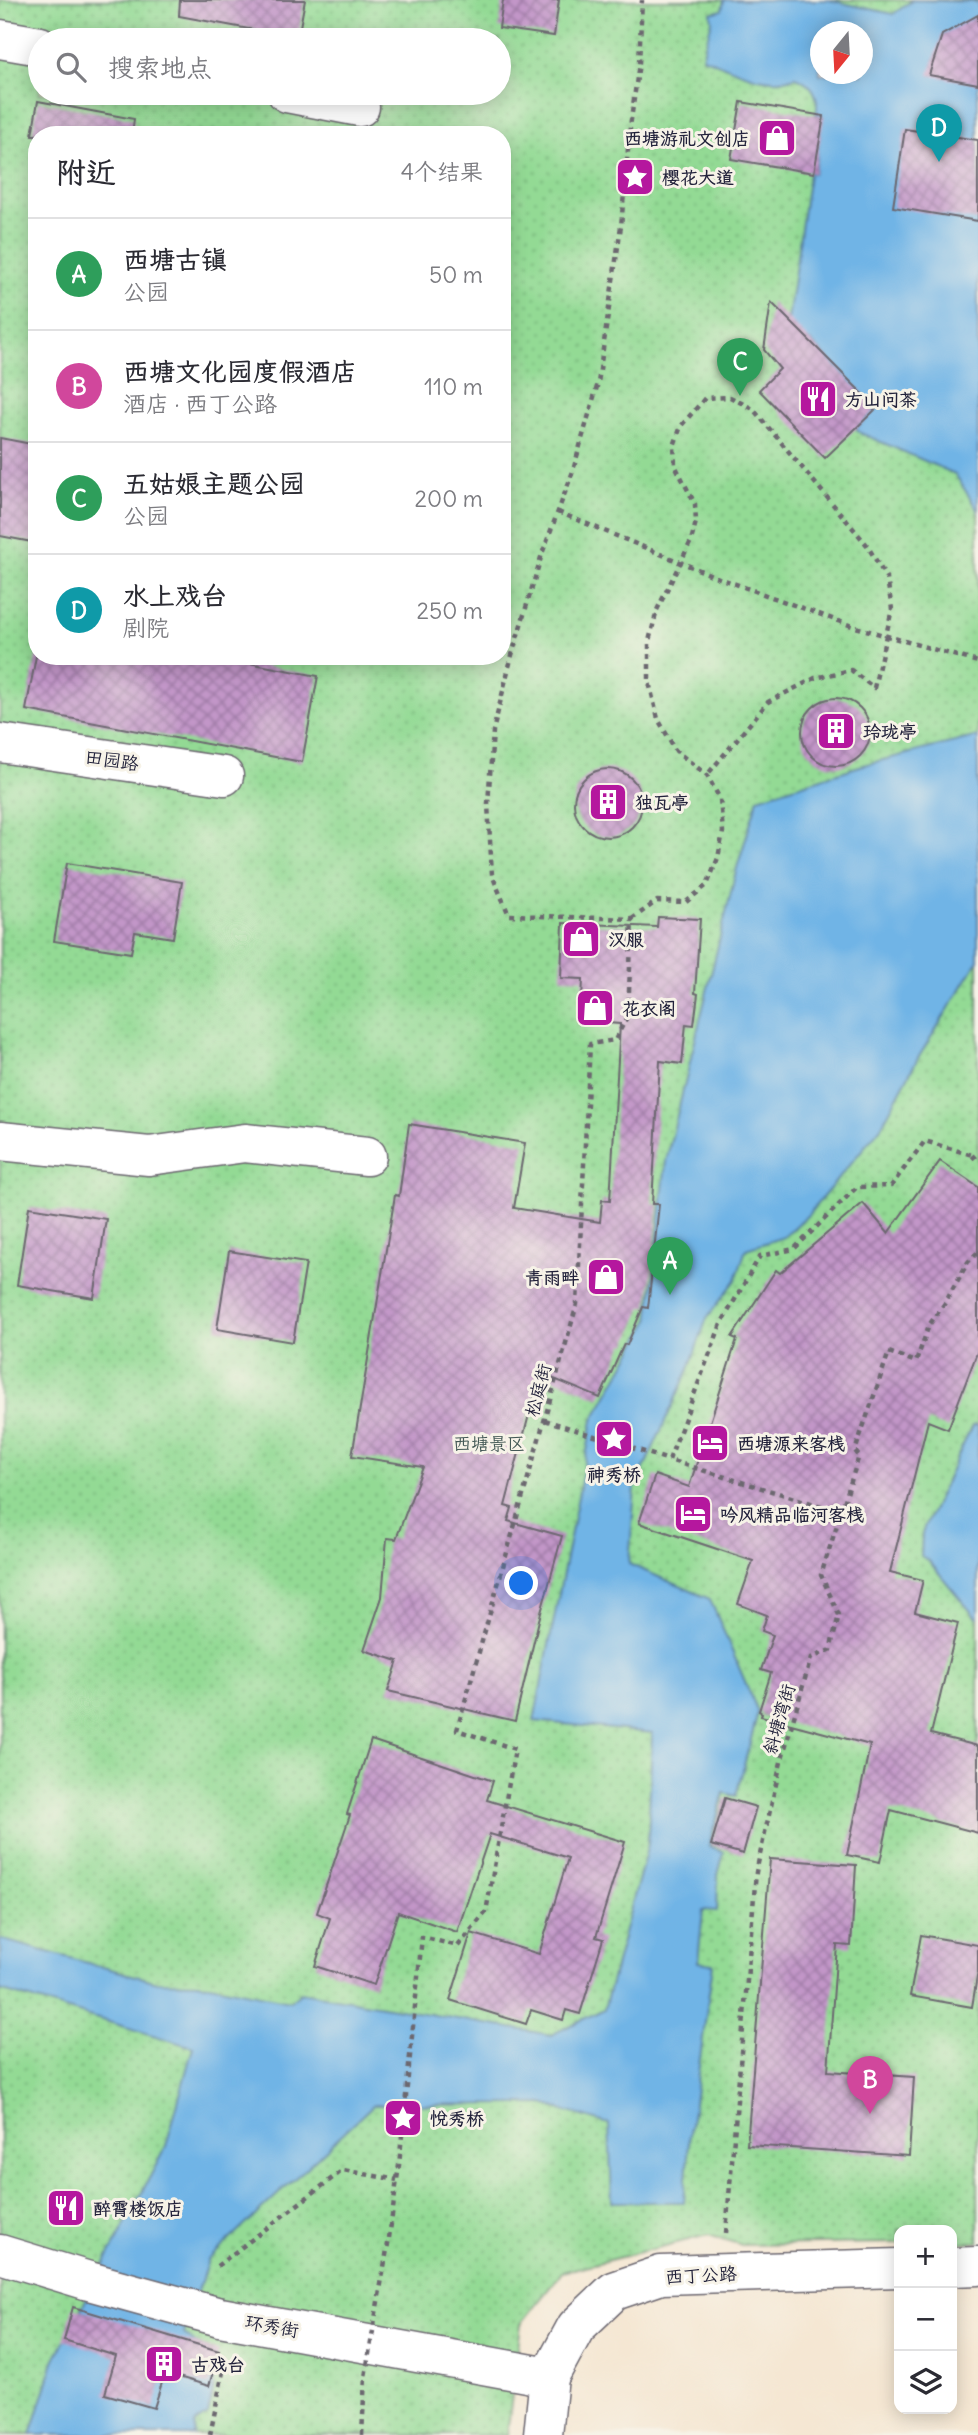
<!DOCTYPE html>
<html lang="zh">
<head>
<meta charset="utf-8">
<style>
  body { margin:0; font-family:Delius,"LXGW WenKai TC",sans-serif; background:#f7f7f7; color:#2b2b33 }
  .controls { position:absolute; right:21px; bottom:21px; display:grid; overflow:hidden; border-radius:14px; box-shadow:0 4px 18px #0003 }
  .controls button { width:63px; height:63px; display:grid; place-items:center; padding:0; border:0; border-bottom:2px solid #e1e1e2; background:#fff; color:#2b2b33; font:35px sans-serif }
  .compass { position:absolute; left:810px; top:21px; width:63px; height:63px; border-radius:50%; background:#fff; box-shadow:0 4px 18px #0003; rotate:198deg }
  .you { position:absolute; left:522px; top:1584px; width:24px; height:24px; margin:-18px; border:5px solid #fff; border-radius:50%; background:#1a73e8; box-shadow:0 0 0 10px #1a73e833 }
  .badge { display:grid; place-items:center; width:46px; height:46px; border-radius:50%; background:#2563eb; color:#fff; font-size:23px; font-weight:700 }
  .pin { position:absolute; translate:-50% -58px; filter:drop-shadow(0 2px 4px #0008) }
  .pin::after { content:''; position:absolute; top:37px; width:24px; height:21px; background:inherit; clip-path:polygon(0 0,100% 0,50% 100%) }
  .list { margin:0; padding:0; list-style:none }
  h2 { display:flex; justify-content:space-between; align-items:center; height:91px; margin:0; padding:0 28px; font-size:30px }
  h2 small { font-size:23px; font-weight:400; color:#7c7c81 }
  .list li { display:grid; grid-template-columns:46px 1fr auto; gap:21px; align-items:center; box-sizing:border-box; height:112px; padding:0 28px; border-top:2px solid #e1e1e2 }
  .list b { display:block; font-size:26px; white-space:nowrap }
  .list p { margin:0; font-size:23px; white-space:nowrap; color:#7c7c81 }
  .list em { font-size:23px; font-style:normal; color:#7c7c81 }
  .icon { flex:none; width:38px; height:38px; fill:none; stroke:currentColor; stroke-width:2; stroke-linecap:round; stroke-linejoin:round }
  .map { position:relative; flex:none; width:978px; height:2435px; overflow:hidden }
  .search { position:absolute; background:#fff; box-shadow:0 4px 18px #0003; left:28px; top:28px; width:483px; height:77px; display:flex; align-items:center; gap:18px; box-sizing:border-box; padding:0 24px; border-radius:38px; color:#7c7c81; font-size:26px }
  .panel { position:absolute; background:#fff; box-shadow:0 4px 18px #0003; left:28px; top:126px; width:483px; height:539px; border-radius:28px }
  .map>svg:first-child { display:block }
  .park { fill:url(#park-dots); stroke:#5a7e68; stroke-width:2; fill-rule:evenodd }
  .water { fill:#70b4e6; stroke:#496b90; stroke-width:2; fill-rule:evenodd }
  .building { fill:url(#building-cross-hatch) }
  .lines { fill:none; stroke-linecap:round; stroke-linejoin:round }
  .minor-casing { stroke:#6c6770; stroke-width:41 }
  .path { stroke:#6c6770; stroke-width:4.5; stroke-dasharray:5 5; stroke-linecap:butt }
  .minor { stroke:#fff; stroke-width:38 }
  .minor-bridge-casing { stroke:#6c6770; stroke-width:41; stroke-linecap:butt }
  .path-bridge { stroke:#6c6770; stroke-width:4.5; stroke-dasharray:5 5; stroke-linecap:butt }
  .minor-bridge { stroke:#fff; stroke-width:38 }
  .labels { text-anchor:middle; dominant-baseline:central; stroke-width:6; stroke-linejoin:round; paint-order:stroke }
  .poi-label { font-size:18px; font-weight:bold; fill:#22223b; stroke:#f7f3e8; text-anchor:start }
  .street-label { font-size:18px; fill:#22223b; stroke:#f7f3e8 }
  .park-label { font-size:18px; fill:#445956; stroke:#f7f3e8 }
</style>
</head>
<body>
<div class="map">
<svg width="978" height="2435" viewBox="0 0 978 2435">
  <defs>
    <pattern id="park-dots" width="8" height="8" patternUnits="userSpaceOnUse" patternTransform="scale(1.75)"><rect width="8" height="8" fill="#93da94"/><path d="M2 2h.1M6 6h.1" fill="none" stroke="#7ebb80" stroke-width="1.8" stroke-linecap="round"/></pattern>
    <pattern id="building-cross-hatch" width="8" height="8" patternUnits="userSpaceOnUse" patternTransform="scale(1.75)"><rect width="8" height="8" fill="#c296c8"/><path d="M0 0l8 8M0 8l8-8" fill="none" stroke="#9d7aa4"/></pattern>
  </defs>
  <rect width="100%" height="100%" fill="#f7f3e8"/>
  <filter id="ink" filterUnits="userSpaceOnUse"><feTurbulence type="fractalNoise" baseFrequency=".0143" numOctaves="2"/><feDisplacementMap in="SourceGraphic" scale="14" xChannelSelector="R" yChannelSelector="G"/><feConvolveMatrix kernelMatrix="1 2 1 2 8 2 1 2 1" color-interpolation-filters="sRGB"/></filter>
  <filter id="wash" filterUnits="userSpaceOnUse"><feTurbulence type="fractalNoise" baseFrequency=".00686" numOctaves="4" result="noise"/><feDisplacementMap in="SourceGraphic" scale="28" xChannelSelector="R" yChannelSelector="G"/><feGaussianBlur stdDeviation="1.57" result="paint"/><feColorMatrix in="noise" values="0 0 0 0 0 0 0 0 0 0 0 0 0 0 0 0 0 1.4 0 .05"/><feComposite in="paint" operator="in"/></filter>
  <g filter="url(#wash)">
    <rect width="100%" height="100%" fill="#f5e7d3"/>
    <path class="park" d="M0,0H978V2242L952,2243V2230H899V2243L742,2245L708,2235L562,2272L521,2324L507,2435H0ZM820,32H862V74H820ZM40,40H499V93H40ZM37,135H502V656H37Z"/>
    <g class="water">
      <path d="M724,0H829L893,14L913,0L978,2V511L955,474L860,433L856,428L876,408L810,341H785L809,173H814L823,116L816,114C820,96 813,84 796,77C764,88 732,68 702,57L712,21L711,13L722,10ZM820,32H862V74H820Z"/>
      <path d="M978,736V961L917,1060L881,1127L808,1215L784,1237L746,1249L736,1280L707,1318L689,1369L635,1488L629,1564L710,1599L758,1712L736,1796L724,1793L709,1846L724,1852L718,1875L717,1911L703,1910L698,1962L713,1964L690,2132L684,2202H612L609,2124L543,2104L373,2105L208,2260L184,2334L212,2356L214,2386L208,2415L195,2424L194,2435H31L54,2361L166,2146L193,2047L0,1990V1939L158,1982L200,1983L290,2001L301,1992L551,2035L604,2009L648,1844L652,1733L534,1721L593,1420L649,1321L666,1161L736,871L758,798L863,765Z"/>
      <path d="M978,1425V1616L977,1619L928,1560L921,1556L922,1534L924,1528L972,1426Z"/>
    </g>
    <g id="blocks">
      <g class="building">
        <path d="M180,0H305L298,38L179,16Z"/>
        <path d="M503,0H559L554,36L499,28Z"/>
        <path d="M978,15V84L929,75L942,35Z"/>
        <path d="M38,101L134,119L132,135H32Z"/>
        <path d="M741,102L824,116L814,173L731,159Z"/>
        <path d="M905,129L978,140V221L893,207Z"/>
        <path d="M771,302L877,408L825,458L759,390L780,369L764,350Z"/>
        <path d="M0,438L37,445V543L0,536Z"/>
        <path d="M36,656H212L318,676L302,762L26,710Z"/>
        <circle cx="836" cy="732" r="34"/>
        <circle cx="608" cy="803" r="34"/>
        <path d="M67,863L182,882L173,938L135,932L131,953L54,941Z"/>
        <path d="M658,917L700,919L695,993L698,994L694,1025L686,1024L682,1064L660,1061L652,1204H659L648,1308L643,1307L627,1345L624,1344L600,1398L540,1373L505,1506L512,1508L508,1521L562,1536L539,1620L515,1721L388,1691L398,1661L364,1650L382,1597L387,1538L396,1539L423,1467L352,1456L395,1195L399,1196L409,1124L525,1143L514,1208L600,1222L602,1200L610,1201L620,1024L581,1021L583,979L561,978L563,923L657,927Z"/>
        <path d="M940,1161L978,1187V1350L948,1429L928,1421L890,1572L923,1580L915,1612L958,1623L931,1734L978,1746V1833L891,1810L880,1862L847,1855L870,1745L761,1716L762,1713L759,1711L771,1673L761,1670L773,1635L762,1631L767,1615L738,1604L753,1561L639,1523L655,1475L689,1487L737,1339L732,1337L776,1270L780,1273L863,1203L888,1233Z"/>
        <path d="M29,1207L106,1219L94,1298L17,1285Z"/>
        <path d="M229,1251L306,1263L293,1342L217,1329Z"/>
        <path d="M371,1740L493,1781L487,1800L625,1842L596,1937L603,1939L580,2014L566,2010L563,2020L531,2010L526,2024L450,2000L471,1933L539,1954L568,1858L490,1834L457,1932L398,1912L374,1985L315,1966L330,1918L317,1913L350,1815L347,1814Z"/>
        <path d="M725,1798L756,1807L743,1854L711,1845Z"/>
        <path d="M770,1859L856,1865L851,1946L837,1945L828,2071L914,2077L909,2156L747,2145Z"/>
        <path d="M921,1935L978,1945V1971L972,2007L910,1996Z"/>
        <path d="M73,2307L219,2351L209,2386L165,2373L154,2408L105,2394L116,2356L64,2340Z"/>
      </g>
    </g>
  </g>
  <g filter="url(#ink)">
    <use href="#blocks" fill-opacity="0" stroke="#6c6770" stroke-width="2"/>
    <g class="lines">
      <g class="minor-casing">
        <g id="minor">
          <path d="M0,39L40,46"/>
          <path d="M287,93L360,107"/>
          <path d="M0,743L224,776"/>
          <path d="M0,1141L149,1156L245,1143L367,1156"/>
          <path d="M0,2254L89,2281"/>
          <path d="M952,2267L978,2266"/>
          <path d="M220,2317L549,2377"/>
          <path d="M543,2435L549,2377L576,2327L614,2291L661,2275L899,2268"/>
        </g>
      </g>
      <g class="path">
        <path d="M558,512L719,578L852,626L978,662"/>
        <path d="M632,919L657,901L686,902L707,885L718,858L723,832L720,799L707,775L676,751L658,719L649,682V641L657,610L691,541L696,522L695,504L675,465L674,446L681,426L705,398L730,397L753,409L867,545L887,579L892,609L874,688L851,670L815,678L768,702L707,775"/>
        <path d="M972,1155L978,1162"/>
        <path d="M545,1420L669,1460"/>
        <path d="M841,1512L669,1460L721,1324L760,1256L794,1249L857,1187L891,1186L925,1141L972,1155"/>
        <path d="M726,2233L756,1872L781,1762L811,1658L830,1650L839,1615L821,1575L859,1456L855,1451L889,1352L916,1362L929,1325L945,1303L968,1262L978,1252"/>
        <path d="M389,2238L399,2165L422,1937L458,1946L486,1912L515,1749L457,1730L577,1304L590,1044L615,1040L628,1015L632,919L509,915L492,875L488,804L493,731L512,655L542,554L572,474L598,383L621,226L630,127L639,63L642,0"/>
        <path d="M217,2266L343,2170L397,2180"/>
        <path d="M210,2435L225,2362"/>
      </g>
      <use href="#minor" class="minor"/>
      <g class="minor-bridge-casing">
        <path id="minor-bridge" d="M89,2281L220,2317"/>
      </g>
      <path class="path-bridge" d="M362,2435L365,2377L389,2238"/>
      <use href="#minor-bridge" class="minor-bridge"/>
    </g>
  </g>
  <defs>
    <g id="shop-square" transform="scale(2.0125)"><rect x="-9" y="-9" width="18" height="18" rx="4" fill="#b5179e" stroke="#f7f3e8"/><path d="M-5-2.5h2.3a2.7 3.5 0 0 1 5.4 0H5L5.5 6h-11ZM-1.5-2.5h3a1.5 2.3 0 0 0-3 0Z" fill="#fff"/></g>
    <g id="sight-square" transform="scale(2.0125)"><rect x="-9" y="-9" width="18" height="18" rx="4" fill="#b5179e" stroke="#f7f3e8"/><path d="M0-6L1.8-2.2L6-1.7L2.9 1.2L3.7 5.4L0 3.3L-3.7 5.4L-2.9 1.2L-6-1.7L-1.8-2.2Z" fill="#fff"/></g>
    <g id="restaurant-square" transform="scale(2.0125)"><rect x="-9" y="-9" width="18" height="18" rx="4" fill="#b5179e" stroke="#f7f3e8"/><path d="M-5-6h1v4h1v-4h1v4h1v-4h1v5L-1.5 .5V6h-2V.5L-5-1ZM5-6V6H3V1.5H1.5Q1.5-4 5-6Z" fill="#fff"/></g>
    <g id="building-square" transform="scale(2.0125)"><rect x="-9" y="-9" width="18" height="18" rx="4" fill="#b5179e" stroke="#f7f3e8"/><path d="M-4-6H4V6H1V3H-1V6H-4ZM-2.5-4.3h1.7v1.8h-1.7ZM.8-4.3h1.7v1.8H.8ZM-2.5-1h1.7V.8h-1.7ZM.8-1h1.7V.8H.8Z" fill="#fff"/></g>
    <g id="hotel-square" transform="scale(2.0125)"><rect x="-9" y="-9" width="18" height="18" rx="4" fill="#b5179e" stroke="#f7f3e8"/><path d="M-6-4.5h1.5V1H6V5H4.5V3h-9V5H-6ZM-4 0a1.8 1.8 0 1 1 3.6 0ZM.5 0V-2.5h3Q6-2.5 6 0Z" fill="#fff"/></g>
  </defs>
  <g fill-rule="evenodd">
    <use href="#shop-square" x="777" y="138"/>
    <use href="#sight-square" x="635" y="177"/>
    <use href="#restaurant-square" x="818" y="399"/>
    <use href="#building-square" x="836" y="731"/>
    <use href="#building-square" x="608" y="802"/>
    <use href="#shop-square" x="581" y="939"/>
    <use href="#shop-square" x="595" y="1008"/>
    <use href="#shop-square" x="606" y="1277"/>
    <use href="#sight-square" x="614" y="1439"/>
    <use href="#hotel-square" x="710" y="1443"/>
    <use href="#hotel-square" x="693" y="1514"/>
    <use href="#sight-square" x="403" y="2118"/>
    <use href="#restaurant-square" x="66" y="2208"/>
    <use href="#building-square" x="164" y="2364"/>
  </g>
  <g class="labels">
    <g class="poi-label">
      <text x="750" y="138" text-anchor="end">西塘游礼文创店</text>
      <text x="662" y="177">樱花大道</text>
      <text x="845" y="399">方山问茶</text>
      <text x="863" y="731">玲珑亭</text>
      <text x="635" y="802">独瓦亭</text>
      <text x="608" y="939">汉服</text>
      <text x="622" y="1008">花衣阁</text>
      <text x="579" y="1277" text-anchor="end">青雨畔</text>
      <text x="737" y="1443">西塘源来客栈</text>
      <text x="614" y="1474" text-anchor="middle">神秀桥</text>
      <text x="720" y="1514">吟风精品临河客栈</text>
      <text x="430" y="2118">悦秀桥</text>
      <text x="93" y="2208">醉霄楼饭店</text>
      <text x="191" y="2364">古戏台</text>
    </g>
    <g class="street-label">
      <text transform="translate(112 760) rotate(8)">田园路</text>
      <text transform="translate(538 1390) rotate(-75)">松庭街</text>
      <text transform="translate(779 1719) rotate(-74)">斜塘湾街</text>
      <text transform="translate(701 2275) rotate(-3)">西丁公路</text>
      <text transform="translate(272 2326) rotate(10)">环秀街</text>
    </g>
    <g class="park-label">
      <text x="489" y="1443">西塘景区</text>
    </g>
  </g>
</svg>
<div class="controls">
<button>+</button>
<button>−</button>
<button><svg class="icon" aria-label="layers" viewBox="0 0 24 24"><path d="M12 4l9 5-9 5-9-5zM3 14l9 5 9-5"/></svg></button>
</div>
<svg class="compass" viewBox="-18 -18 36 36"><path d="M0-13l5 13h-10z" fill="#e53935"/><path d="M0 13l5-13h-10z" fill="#7c7c81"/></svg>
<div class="you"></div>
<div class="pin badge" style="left:670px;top:1295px;background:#2e9e5b">A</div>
<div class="pin badge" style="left:870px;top:2114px;background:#d1479c">B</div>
<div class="pin badge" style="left:740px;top:396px;background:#2e9e5b">C</div>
<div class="pin badge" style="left:939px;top:162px;background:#0f9aa8">D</div>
<div class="search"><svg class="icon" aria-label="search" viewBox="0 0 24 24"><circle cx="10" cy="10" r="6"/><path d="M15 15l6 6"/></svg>搜索地点</div>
<section class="panel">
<h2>附近<small>4个结果</small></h2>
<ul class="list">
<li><span class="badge" style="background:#2e9e5b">A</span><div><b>西塘古镇</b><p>公园</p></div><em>50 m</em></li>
<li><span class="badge" style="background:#d1479c">B</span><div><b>西塘文化园度假酒店</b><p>酒店 · 西丁公路</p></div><em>110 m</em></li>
<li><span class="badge" style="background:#2e9e5b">C</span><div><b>五姑娘主题公园</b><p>公园</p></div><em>200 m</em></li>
<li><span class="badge" style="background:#0f9aa8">D</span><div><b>水上戏台</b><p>剧院</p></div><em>250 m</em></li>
</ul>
</section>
</div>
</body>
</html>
